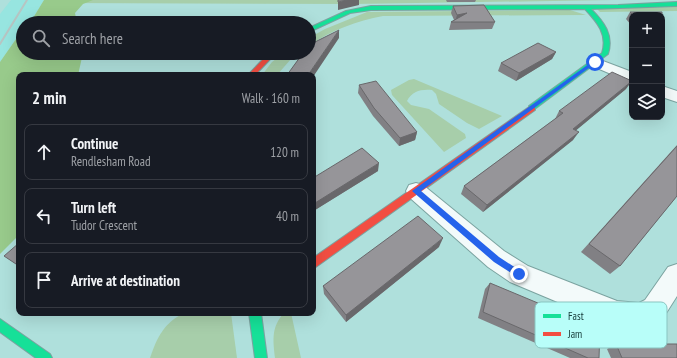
<!DOCTYPE html>
<html lang="en">
<head>
<meta charset="utf-8">
<style>
  body { margin:0; font-family:"PT Sans Narrow",sans-serif; background:#20242c; color:#f1f3f6 }
  .controls { position:absolute; right:12px; top:12px; display:grid; overflow:hidden; border-radius:8px; box-shadow:0 4px 16px #0002 }
  .controls button { width:36px; height:36px; display:grid; place-items:center; padding:0; border:0; border-bottom:1px solid #363941; background:#171b24; color:#f1f3f6; font:20px sans-serif }
  .stop { position:absolute; width:12px; height:12px; margin:-9px; border:3px solid #2563eb; border-radius:50%; background:#fff }
  .stop.end { background:#2563eb; border-color:#fff; box-shadow:0 1px 4px #0008 }
  .list { margin:0; padding:0; list-style:none }
  h2 { display:flex; justify-content:space-between; align-items:center; height:52px; margin:0; padding:0 16px; font-size:17px }
  h2 small { font-size:13px; font-weight:400; color:#9ea1a6 }
  .list li { display:grid; grid-template-columns:26px 1fr auto; gap:12px; align-items:center; box-sizing:border-box; height:56px; margin:0 8px 8px; padding:0 8px; border:1px solid #363941; border-radius:8px }
  .list b { display:block; font-size:15px; white-space:nowrap }
  .list p { margin:0; font-size:13px; white-space:nowrap; color:#9ea1a6 }
  .list em { font-size:13px; font-style:normal; color:#9ea1a6 }
  .icon { flex:none; width:22px; height:22px; fill:none; stroke:currentColor; stroke-width:2; stroke-linecap:round; stroke-linejoin:round }
  .map { position:relative; flex:none; width:677px; height:358px; overflow:hidden }
  .search { position:absolute; background:#171b24; box-shadow:0 4px 16px #0002; left:16px; top:16px; width:300px; height:44px; display:flex; align-items:center; gap:10px; box-sizing:border-box; padding:0 14px; border-radius:22px; color:#9ea1a6; font-size:15px }
  .panel { position:absolute; background:#171b24; box-shadow:0 4px 16px #0002; left:16px; top:72px; width:300px; height:244px; border-radius:8px }
  .map>svg:first-child { display:block }
  .built { fill:#97e5e0 }
  .green { fill:#a7ceaa }
  .forest { fill:#98ca8b }
  .lines { fill:none; stroke-linecap:round; stroke-linejoin:round }
  .street-casing { stroke:#7ba3a0; stroke-width:2 }
  .fast-casing { stroke:#7ba3a0; stroke-width:2 }
  .jam-casing { stroke:#7ba3a0; stroke-width:2 }
  .street { fill:#f3fafa; fill-rule:evenodd }
  .fast { fill:#16e098; fill-rule:evenodd }
  .jam { fill:#f24e42; fill-rule:evenodd }
  .rail { stroke:#b7c5c3; stroke-width:2 }
  .wall { fill:#818084 }
  .shaded-wall { fill:#69686b }
  .building { fill:#969599; stroke:#69686b }
  .route { fill:#2563eb }
  .key { fill:#b8fef9; stroke:#89c5c1; stroke-width:1 }
  .key-label { font-size:11px; fill:#1a403e }
</style>
</head>
<body>
<div class="map">
<svg width="677" height="358" viewBox="0 0 677 358">
  <rect width="100%" height="100%" fill="#afe0dc"/>
  <path class="built" d="M11,0H44L33,18L29,23H23V29L0,62V14Z"/>
  <g class="green">
    <path d="M64,0H614L354,4L58,3Z"/>
    <path d="M677,7V11L600,12L596,8Z"/>
    <path d="M570,10L586,15L383,16C357,21 331,30 309,46V38L325,29L367,12Z"/>
    <path d="M284,53H299L291,59L277,75H262L272,62Z"/>
    <path d="M414,79L502,116L479,129L467,123L439,104L436,94L432,90C421,89 412,91 407,101L411,105L429,109L465,134L466,138L444,152L392,95L391,90L409,80Z"/>
    <path d="M184,313H231L237,358H150C157,337 164,323 184,313Z"/>
    <path d="M284,313H291L301,358H275C273,340 271,327 284,313Z"/>
  </g>
  <g class="forest">
    <path d="M44,0H93L83,4L75,13L77,23H29L33,18Z"/>
    <path d="M23,29V53H83L78,75H19V235L0,254V62Z"/>
  </g>
  <g class="lines">
    <g class="street-casing">
      <g id="street">
        <path d="M595,58L632,72V83L590,65L588,62L590,59Z"/>
        <path d="M662,86L677,91V102L662,97Z"/>
        <path d="M416,183L423,185L504,251L528,266L617,301L639,303L645,300L668,267L677,264V296L663,318L656,323L639,329L617,327L510,282L488,267L409,197L406,191L409,185Z"/>
      </g>
    </g>
    <g class="fast-casing">
      <g id="fast">
        <path d="M677,2V6L591,9C604,22 614,35 608,54L532,111L529,110V106L602,53C608,34 597,22 585,9L371,10L350,13L309,32V28L346,11L371,6L618,5Z"/>
        <path d="M249,313H261L267,358H255Z"/>
        <path d="M0,319L50,354L52,358H36L0,332Z"/>
      </g>
    </g>
    <g class="jam-casing">
      <g id="jam">
        <path d="M269,53H276L255,75H248Z"/>
        <path d="M532,105L535,106V110L313,269V258Z"/>
      </g>
    </g>
    <use href="#street" class="street"/>
    <use href="#fast" class="fast"/>
    <use href="#jam" class="jam"/>
    <path class="rail" d="M0,44L27,0"/>
  </g>
  <g class="wall">
    <path d="M446,0H476L475,2H447Z"/>
    <path d="M453,6L495,22L492,29L449,30L451,22L454,20L451,13Z"/>
    <path d="M630,12L662,15H632V26L626,19Z"/>
    <path d="M556,52L552,59L516,81L498,71L501,63Z"/>
    <path d="M359,85L417,132L415,140L399,146L373,116L358,93Z"/>
    <path d="M626,89L576,130L573,140L483,212L461,194L464,186L555,119L559,111Z"/>
    <path d="M677,145V196L620,266L610,274L581,252Z"/>
    <path d="M378,171L315,210L313,208V178Z"/>
    <path d="M439,247L346,322L324,294L323,286Z"/>
    <path d="M490,283L599,358H570L478,318L485,289Z"/>
    <path d="M616,344L677,358H611L607,349Z"/>
  </g>
  <g class="shaded-wall">
    <path d="M347,0H359V5L338,10V2Z"/>
    <path d="M467,13L455,22L457,15Z"/>
    <path d="M339,30V38L313,77V75H308Z"/>
    <path d="M556,52L552,59L516,81L519,73Z"/>
    <path d="M632,81L626,89L568,137L573,129Z"/>
    <path d="M417,132L415,140L399,146L400,138Z"/>
    <path d="M579,132L573,140L483,212L487,205Z"/>
    <path d="M379,163L378,171L315,210V203Z"/>
    <path d="M443,238L439,247L346,322V315Z"/>
  </g>
  <g class="building">
    <path d="M338,0H347L338,2Z"/>
    <path d="M484,5L495,22H451L467,13L457,15L453,6Z"/>
    <path d="M630,12H662V15H633Z"/>
    <path d="M339,30L308,75H287L303,53H309V45Z"/>
    <path d="M538,43L556,52L519,73L501,63Z"/>
    <path d="M612,72L632,81L573,129L579,132L487,205L464,186L563,113L559,111Z"/>
    <path d="M376,81L417,132L400,138L374,108L359,85Z"/>
    <path d="M677,146V196L620,266L589,244Z"/>
    <path d="M362,148L379,163L315,203L313,201V178Z"/>
    <path d="M418,216L443,238L346,315L323,286Z"/>
    <path d="M19,243V266L4,256Z"/>
    <path d="M490,283L600,329L599,358H588L483,312Z"/>
    <path d="M616,344H677V358H622Z"/>
  </g>
  <path class="route" d="M593,61L597,62L421,191L499,257L522,272L523,274L519,278L494,262L412,191Z"/>
  <rect x="535" y="302" width="132" height="46" rx="6" class="key"/>
  <rect x="543" y="314" width="18" height="4" fill="#16e098"/>
  <rect x="543" y="332" width="18" height="4" fill="#f24e42"/>
  <g class="key-label">
    <text x="568" y="320">Fast</text>
    <text x="568" y="338">Jam</text>
  </g>
</svg>
<div class="controls">
<button>+</button>
<button>−</button>
<button><svg class="icon" aria-label="layers" viewBox="0 0 24 24"><path d="M12 4l9 5-9 5-9-5zM3 14l9 5 9-5"/></svg></button>
</div>
<div class="stop" style="left:595px;top:62px"></div>
<div class="stop end" style="left:519px;top:274px"></div>
<div class="search"><svg class="icon" aria-label="search" viewBox="0 0 24 24"><circle cx="10" cy="10" r="6"/><path d="M15 15l6 6"/></svg>Search here</div>
<section class="panel">
<h2>2 min<small>Walk · 160 m</small></h2>
<ul class="list">
<li><svg class="icon" aria-label="ahead" viewBox="0 0 24 24"><path d="M12 20V5M6 11l6-6 6 6"/></svg><div><b>Continue</b><p>Rendlesham Road</p></div><em>120 m</em></li>
<li><svg class="icon" aria-label="left" viewBox="0 0 24 24"><path d="M17 20v-9H6M10 6l-5 5 5 5"/></svg><div><b>Turn left</b><p>Tudor Crescent</p></div><em>40 m</em></li>
<li><svg class="icon" aria-label="arrive" viewBox="0 0 24 24"><path d="M6 21V4h12l-3 4 3 4H6"/></svg><div><b>Arrive at destination</b></div></li>
</ul>
</section>
</div>
</body>
</html>
